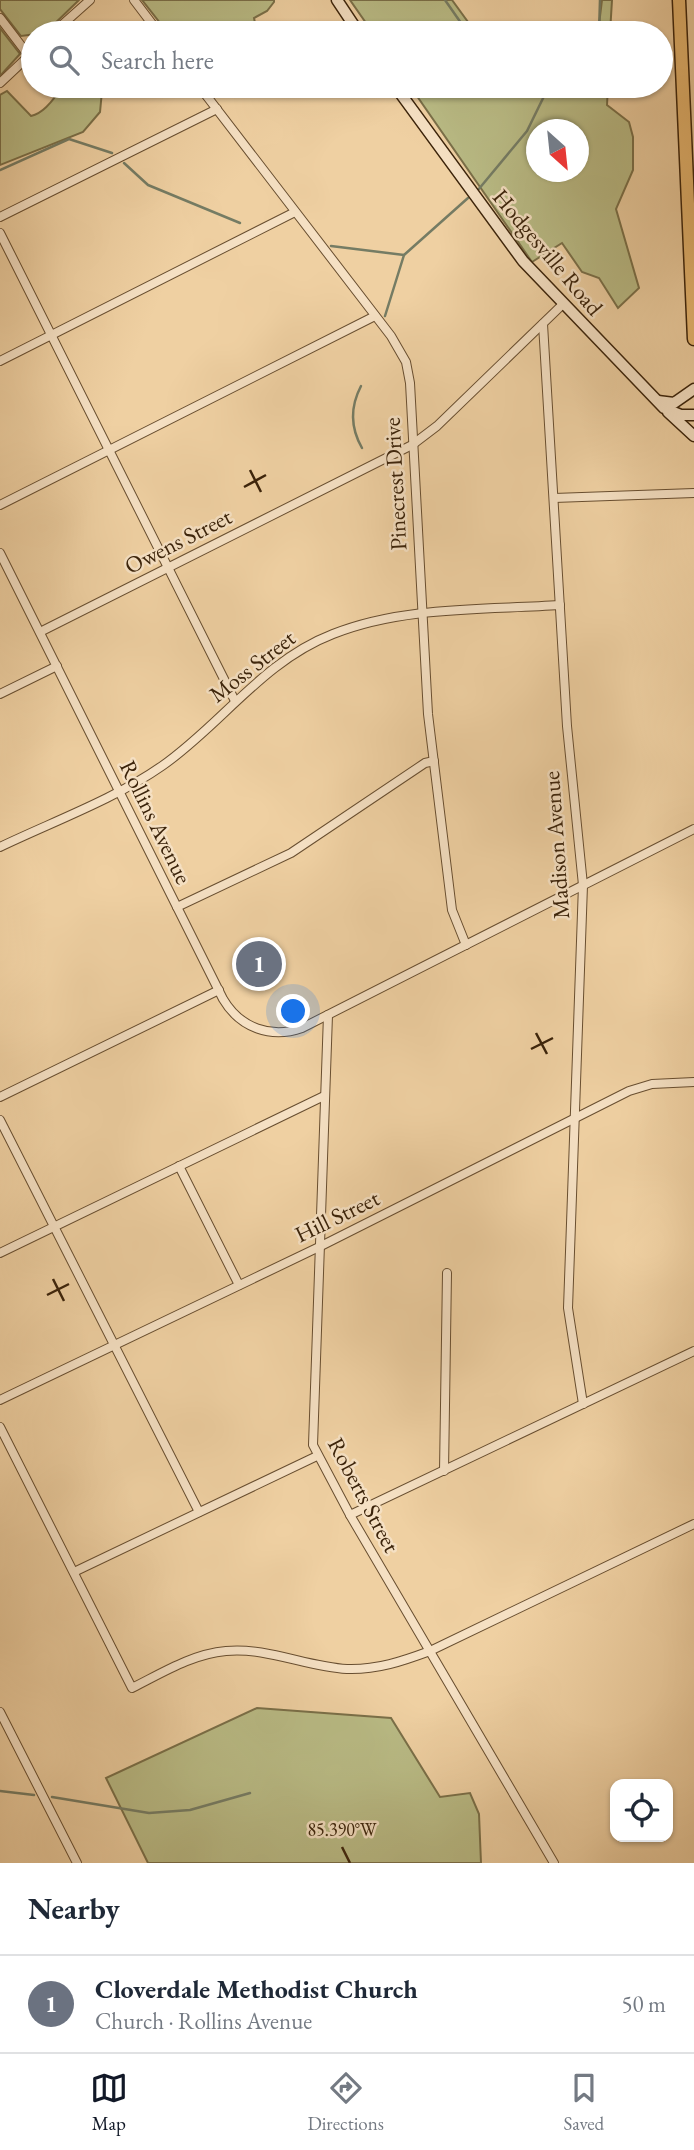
<!DOCTYPE html>
<html lang="en">
<head>
<meta charset="utf-8">
<style>
  body { margin:0; font-family:"EB Garamond",serif; background:#f6f6f7; color:#1f2937 }
  .controls { position:absolute; right:21px; bottom:21px; display:grid; overflow:hidden; border-radius:14px; box-shadow:0 2px 5px #0004 }
  .controls button { width:63px; height:63px; display:grid; place-items:center; padding:0; border:0; border-bottom:2px solid #e0e1e3; background:#fff; color:#1f2937; font:35px sans-serif }
  .compass { position:absolute; left:526px; top:119px; width:63px; height:63px; border-radius:50%; background:#fff; box-shadow:0 2px 5px #0004; rotate:153deg }
  .you { position:absolute; left:294px; top:1012px; width:24px; height:24px; margin:-18px; border:5px solid #fff; border-radius:50%; background:#1a73e8; box-shadow:0 0 0 10px #1a73e833 }
  .badge { display:grid; place-items:center; width:46px; height:46px; border-radius:50%; background:#111827; color:#fff; font-size:23px; font-weight:700 }
  .pin { position:absolute; translate:-50% -50%; border:4px solid #fff; box-shadow:0 2px 7px #0006 }
  .list { margin:0; padding:0; list-style:none }
  h2 { display:flex; justify-content:space-between; align-items:center; height:91px; margin:0; padding:0 28px; font-size:30px }
  h2 small { font-size:23px; font-weight:400; color:#747a83 }
  .list li { display:grid; grid-template-columns:46px 1fr auto; gap:21px; align-items:center; box-sizing:border-box; height:98px; padding:0 28px; border-top:2px solid #e0e1e3 }
  .list b { display:block; font-size:26px; white-space:nowrap }
  .list p { margin:0; font-size:23px; white-space:nowrap; color:#747a83 }
  .list em { font-size:23px; font-style:normal; color:#747a83 }
  .icon { flex:none; width:38px; height:38px; fill:none; stroke:currentColor; stroke-width:2; stroke-linecap:round; stroke-linejoin:round }
  .map { position:relative; flex:none; width:694px; height:1863px; overflow:hidden }
  .search { position:absolute; background:#fff; box-shadow:0 2px 5px #0004; left:21px; right:21px; top:21px; height:77px; display:flex; align-items:center; gap:18px; box-sizing:border-box; padding:0 24px; border-radius:38px; color:#747a83; font-size:26px }
  .sheet { height:189px; background:#fff }
  nav { display:flex; justify-content:space-around; align-items:center; box-sizing:border-box; height:98px; border-top:2px solid #e0e1e3; background:#fff; font-size:19px; color:#747a83 }
  nav a { display:grid; justify-items:center; gap:4px }
  nav .on { color:#111827 }
  .map>svg:first-child { display:block }
  .green { fill:#b9bb85; stroke:#7a6f48; stroke-width:2; fill-rule:evenodd }
  .lines { fill:none; stroke-linecap:round; stroke-linejoin:round }
  .stream { stroke:#757c64; stroke-width:2.5 }
  .street-casing { stroke:#684e30; stroke-width:10 }
  .secondary-casing { stroke:#3b230a; stroke-width:13 }
  .primary-casing { stroke:#3b230a; stroke-width:15 }
  .street { stroke:#f5e0c3; stroke-width:8 }
  .secondary { stroke:#f5e0c3; stroke-width:10 }
  .primary { stroke:#e8b871; stroke-width:12 }
  .ticks { fill:none; stroke:#3b230a; stroke-width:2.5 }
  .labels { text-anchor:middle; dominant-baseline:central; stroke-width:5; stroke-linejoin:round; paint-order:stroke }
  .street-label { font-size:23px; fill:#3b230a; stroke:#f5e0c3 }
  .ticks-label { font-size:18px; text-anchor:middle; fill:#3b230a; stroke:#f5e0c3; stroke-width:5; stroke-linejoin:round; paint-order:stroke }
</style>
</head>
<body>
<div class="map">
<svg width="694" height="1863" viewBox="0 0 694 1863">
  <rect width="100%" height="100%" fill="#efd0a2"/>
  <filter id="stains"><feTurbulence type="fractalNoise" baseFrequency=".00286" numOctaves="4"/><feColorMatrix values="0 0 0 0 .2 0 0 0 0 .09 0 0 0 0 .02 0 0 0 .5 -.17"/></filter>
  <radialGradient id="worn" r=".72"><stop offset=".6" stop-color="#630" stop-opacity="0"/><stop offset="1" stop-color="#630" stop-opacity=".3"/></radialGradient>
  <g class="green">
    <path d="M0,0H79L45,33L21,36L0,9Z"/>
    <path d="M142,0H274V2L267,11L254,18L256,28L262,33H168Z"/>
    <path d="M350,0H452L476,33H373Z"/>
    <path d="M602,0H612L610,33H598Z"/>
    <path d="M0,28L20,54L0,76Z"/>
    <path d="M62,86H108L102,91L100,112L83,132L0,165V95L7,91L31,116C45,113 55,98 62,86Z"/>
    <path d="M410,86H515L520,92L527,86H608L607,105L629,122L633,137V170L616,209L639,288L618,308L599,278L582,272L562,243L532,262ZM536,130H578V172H536Z"/>
    <path d="M257,1708L391,1718L440,1797L470,1793L479,1814L481,1863H148L106,1778Z"/>
  </g>
  <g class="lines">
    <g class="stream">
      <path d="M445,0L468,33"/>
      <path d="M599,33L600,0"/>
      <path d="M507,86L514,93L533,86"/>
      <path d="M124,163L148,185L240,223"/>
      <path d="M0,170L69,139L112,153"/>
      <path d="M478,190L527,131L549,86"/>
      <path d="M331,246L404,255L468,198"/>
      <path d="M385,316L404,255"/>
      <path d="M361,386C350,407 350,427 362,448"/>
      <path d="M0,1791L34,1795"/>
      <path d="M52,1797L149,1813L190,1810L250,1793"/>
    </g>
    <g class="street-casing">
      <g id="street">
        <path d="M134,0L159,33"/>
        <path d="M0,18L29,56"/>
        <path d="M53,33L90,0"/>
        <path d="M0,83L33,52"/>
        <path d="M199,86L391,336L406,362L410,383L428,714L452,910L466,945"/>
        <path d="M0,217L217,109"/>
        <path d="M0,233L235,701"/>
        <path d="M543,324L567,726L583,885L568,1308L583,1404"/>
        <path d="M0,361L295,212"/>
        <path d="M554,498L694,493"/>
        <path d="M0,505L375,316"/>
        <path d="M0,553L223,999C240,1028 271,1039 302,1028L694,829"/>
        <path d="M40,632L412,445L437,426L562,305"/>
        <path d="M0,694L57,666"/>
        <path d="M0,847C52,822 115,799 162,766C222,724 263,661 333,634C403,606 485,610 560,605"/>
        <path d="M177,907L291,853L425,763L434,761"/>
        <path d="M328,1015L313,1445L350,1515L554,1863"/>
        <path d="M0,1097L219,990"/>
        <path d="M0,1120L199,1512"/>
        <path d="M179,1166L239,1285"/>
        <path d="M0,1253L324,1096"/>
        <path d="M0,1400L319,1247L629,1091L652,1084L694,1082"/>
        <path d="M0,1427L132,1688C162,1673 192,1654 226,1651C267,1647 307,1667 347,1669C377,1670 403,1661 430,1651L694,1524"/>
        <path d="M444,1471L447,1273"/>
        <path d="M350,1515L694,1351"/>
        <path d="M74,1572L317,1456"/>
        <path d="M0,1712L77,1863"/>
      </g>
    </g>
    <g class="secondary-casing">
      <g id="secondary">
        <path d="M337,0L359,33"/>
        <path d="M395,86L523,261L664,408L681,415H694"/>
        <path d="M658,401L674,403L694,389"/>
        <path d="M668,412L694,436"/>
      </g>
    </g>
    <g class="primary-casing">
      <path id="primary" d="M679,0L694,339"/>
    </g>
    <use href="#street" class="street"/>
    <use href="#secondary" class="secondary"/>
    <use href="#primary" class="primary"/>
  </g>
  <path class="ticks" d="M250,470L261,492M244,487L266,475M536,1033L547,1054M531,1049L553,1038M53,1279L64,1301M47,1295L69,1284M342,1847L350,1863"/>
  <g class="labels">
    <g class="street-label">
      <text transform="translate(548 252) rotate(50)">Hodgesville Road</text>
      <text transform="translate(395 484) rotate(-93)">Pinecrest Drive</text>
      <text transform="translate(178 541) rotate(-27)">Owens Street</text>
      <text transform="translate(252 666) rotate(-38)">Moss Street</text>
      <text transform="translate(156 822) rotate(64)">Rollins Avenue</text>
      <text transform="translate(556 845) rotate(-94)">Madison Avenue</text>
      <text transform="translate(337 1216) rotate(-26)">Hill Street</text>
      <text transform="translate(364 1495) rotate(62)">Roberts Street</text>
    </g>
  </g>
  <g class="ticks-label">
    <text x="342" y="1836">85.390°W</text>
  </g>
  <rect width="100%" height="100%" filter="url(#stains)"/>
  <rect width="100%" height="100%" fill="url(#worn)"/>
</svg>
<div class="controls">
<button><svg class="icon" aria-label="locate" viewBox="0 0 24 24"><circle cx="12" cy="12" r="6"/><path d="M12 2v4M12 18v4M2 12h4M18 12h4"/></svg></button>
</div>
<svg class="compass" viewBox="-18 -18 36 36"><path d="M0-13l5 13h-10z" fill="#e53935"/><path d="M0 13l5-13h-10z" fill="#747a83"/></svg>
<div class="you"></div>
<div class="pin badge" style="left:259px;top:964px;background:#6b7280">1</div>
<div class="search"><svg class="icon" aria-label="search" viewBox="0 0 24 24"><circle cx="10" cy="10" r="6"/><path d="M15 15l6 6"/></svg>Search here</div>
</div>
<section class="sheet">
<h2>Nearby<small></small></h2>
<ul class="list">
<li><span class="badge" style="background:#6b7280">1</span><div><b>Cloverdale Methodist Church</b><p>Church · Rollins Avenue</p></div><em>50 m</em></li>
</ul>
</section>
<nav>
<a class="on"><svg class="icon" aria-label="map" viewBox="0 0 24 24"><path d="M3 6l6-2 6 2 6-2v14l-6 2-6-2-6 2zM9 4v14M15 6v14"/></svg>Map</a>
<a><svg class="icon" aria-label="directions" viewBox="0 0 24 24"><path d="M12 3l9 9-9 9-9-9zM9 14v-3h6M13 9l2 2-2 2"/></svg>Directions</a>
<a><svg class="icon" aria-label="saved" viewBox="0 0 24 24"><path d="M7 4h10v16l-5-4-5 4z"/></svg>Saved</a>
</nav>
</body>
</html>
